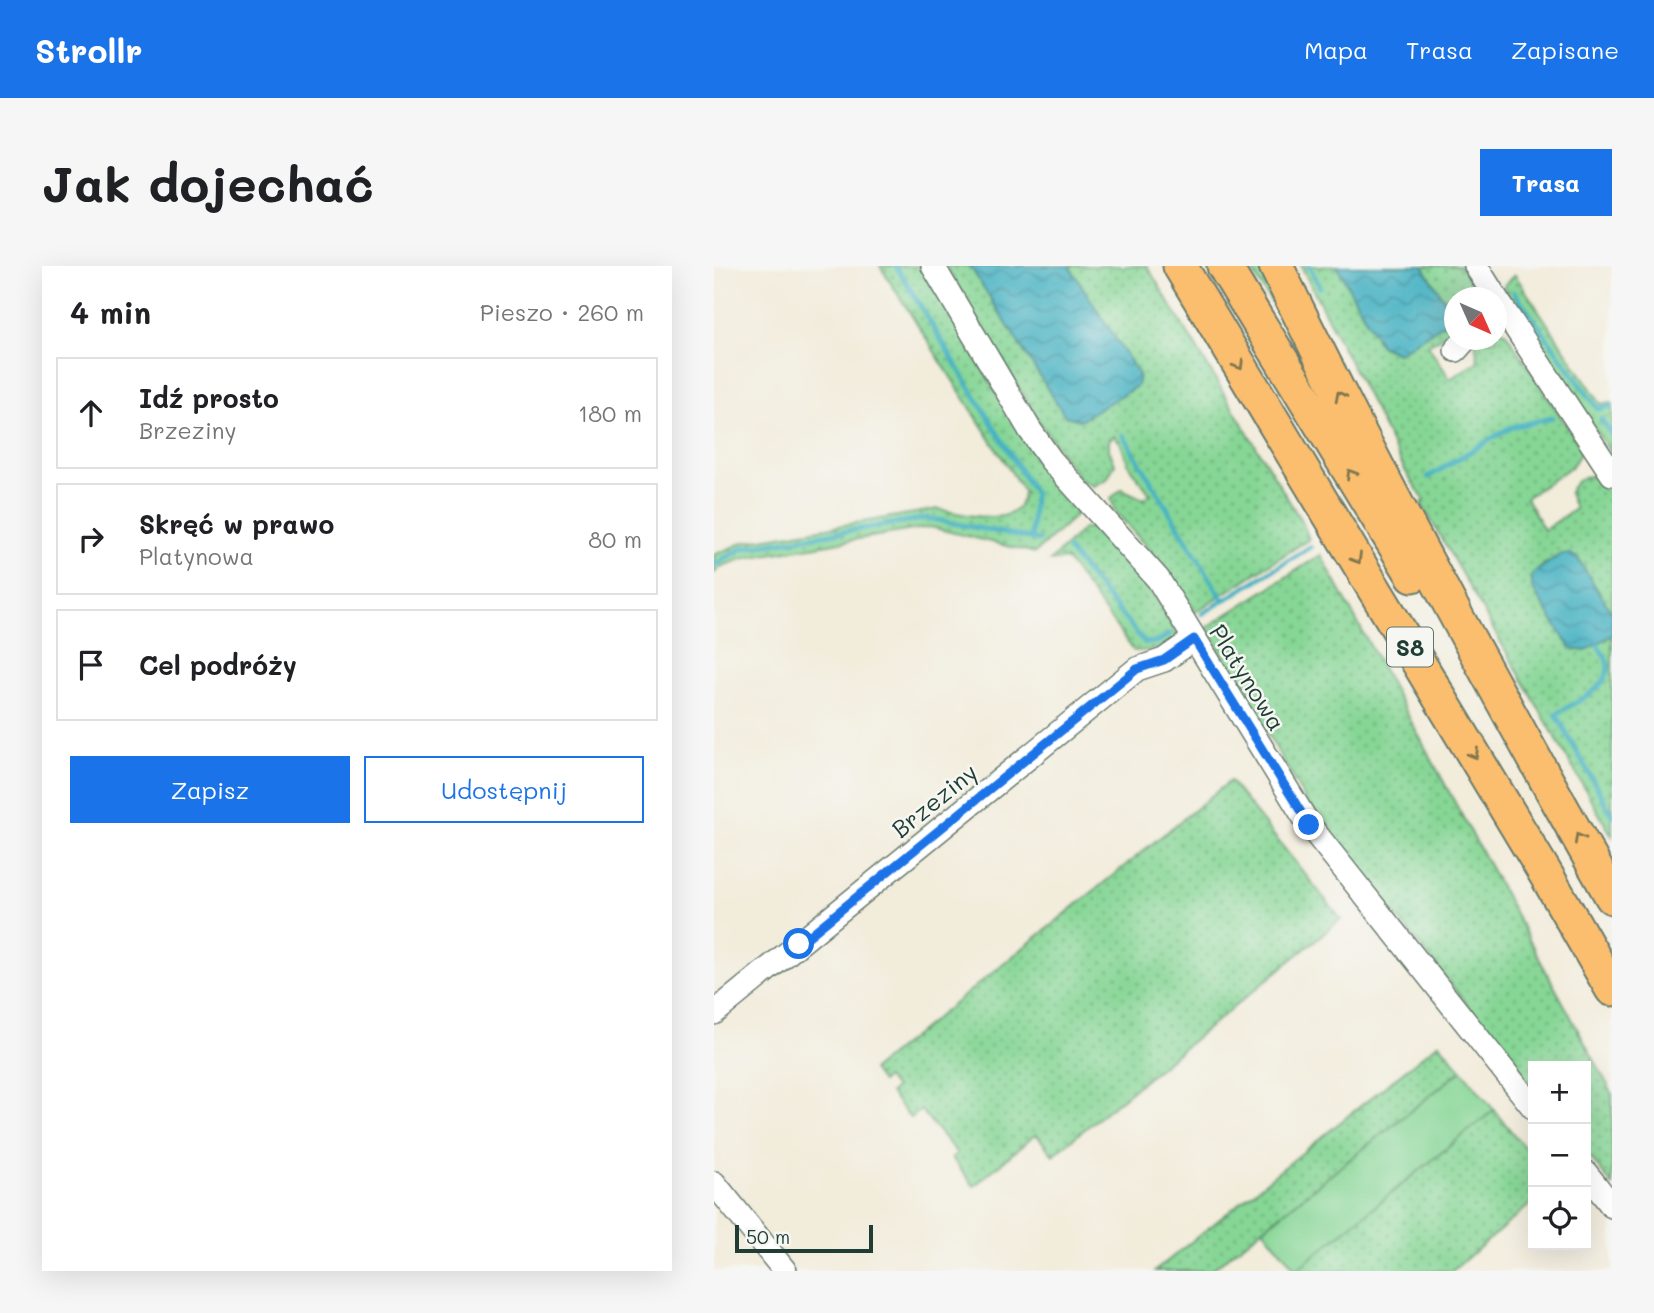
<!DOCTYPE html>
<html lang="pl">
<head>
<meta charset="utf-8">
<style>
  body { margin:0; font-family:Mali,sans-serif; background:#f6f6f6; color:#202124 }
  .controls { position:absolute; right:21px; bottom:21px; display:grid; overflow:hidden; border-radius:0px; box-shadow:0 7px 28px #0002 }
  .controls button { width:63px; height:63px; display:grid; place-items:center; padding:0; border:0; border-bottom:2px solid #e0e0e0; background:#fff; color:#202124; font:35px sans-serif }
  .compass { position:absolute; left:730px; top:21px; width:63px; height:63px; border-radius:50%; background:#fff; box-shadow:0 7px 28px #0002; rotate:135deg }
  .scale { position:absolute; left:21px; bottom:18px; width:138px; box-sizing:border-box; padding-left:7px; border:4px solid #1f3d34; border-top:0; font-size:19px; line-height:24px; white-space:nowrap; color:#1f3d34; -webkit-text-stroke:5px #f6f6f2; paint-order:stroke }
  .stop { position:absolute; width:21px; height:21px; margin:-16px; border:5px solid #1a73e8; border-radius:50%; background:#fff }
  .stop.end { background:#1a73e8; border-color:#fff; box-shadow:0 2px 7px #0008 }
  .list { margin:0; padding:0; list-style:none }
  h2 { display:flex; justify-content:space-between; align-items:center; height:91px; margin:0; padding:0 28px; font-size:30px }
  h2 small { font-size:23px; font-weight:400; color:#757577 }
  .list li { display:grid; grid-template-columns:46px 1fr auto; gap:21px; align-items:center; box-sizing:border-box; height:112px; margin:0 14px 14px; padding:0 14px; border:2px solid #e0e0e0; border-radius:0px }
  .list b { display:block; font-size:26px; white-space:nowrap }
  .list p { margin:0; font-size:23px; white-space:nowrap; color:#757577 }
  .list em { font-size:23px; font-style:normal; color:#757577 }
  .actions { display:flex; gap:14px; padding:21px 28px }
  .actions a { flex:1; padding:16px 0; border:2px solid #1a73e8; border-radius:0px; text-align:center; font-size:24px; color:#1a73e8 }
  .actions .main { background:#1a73e8; color:#fff }
  .icon { flex:none; width:38px; height:38px; fill:none; stroke:currentColor; stroke-width:2; stroke-linecap:round; stroke-linejoin:round }
  .map { position:relative; flex:none; width:898px; height:1005px; overflow:hidden; border-radius:0px }
  header { display:flex; align-items:center; gap:42px; box-sizing:border-box; height:98px; padding:0 35px; background:#1a73e8; color:#fff }
  header strong { font-size:33px }
  nav { display:flex; gap:38px; margin-inline-start:auto; font-size:24px }
  .intro { display:flex; align-items:center; justify-content:space-between; box-sizing:border-box; height:168px; padding:0 42px }
  h1 { margin:0; font-size:49px }
  .button { padding:18px 32px; border-radius:0px; background:#1a73e8; color:#fff; font-size:24px; font-weight:700 }
  main { display:flex; gap:42px; padding:0 42px }
  aside { flex:1; background:#fff; border-radius:0px; box-shadow:0 7px 28px #0002 }
  .map>svg:first-child { display:block }
  .grass { fill:url(#grass-dots); stroke:#528a64; stroke-width:2 }
  .green { fill:#86d695; stroke:#528a64; stroke-width:2 }
  .water { fill:url(#water-waves); stroke:#32787c; stroke-width:2 }
  .lines { fill:none; stroke-linecap:round; stroke-linejoin:round }
  .stream { stroke:#46b2c3; stroke-width:5 }
  .minor-casing { stroke:#697a6e; stroke-width:26 }
  .highway-casing { stroke:#697a6e; stroke-width:37 }
  .minor { stroke:#fff; stroke-width:23 }
  .highway { stroke:#fabe6e; stroke-width:33 }
  .oneway { stroke:#82774e }
  .route { stroke:#1a73e8; stroke-width:9 }
  .labels { text-anchor:middle; dominant-baseline:central; stroke-width:5; stroke-linejoin:round; paint-order:stroke }
  .shield { fill:#f6f6f2; stroke:#60746d; stroke-width:2 }
  .shield-label { font-size:23px; font-weight:bold; fill:#1f3d34 }
  .street-label { font-size:24px; fill:#1f3d34; stroke:#f6f6f2 }
</style>
</head>
<body>
<header>
<strong>Strollr</strong>
<nav><a>Mapa</a><a>Trasa</a><a>Zapisane</a></nav>
</header>
<div class="intro"><h1>Jak dojechać</h1><a class="button">Trasa</a></div>
<main>
<aside>
<h2>4 min<small>Pieszo · 260 m</small></h2>
<ul class="list">
<li><svg class="icon" aria-label="ahead" viewBox="0 0 24 24"><path d="M12 20V5M6 11l6-6 6 6"/></svg><div><b>Idź prosto</b><p>Brzeziny</p></div><em>180 m</em></li>
<li><svg class="icon" aria-label="right" viewBox="0 0 24 24"><path d="M7 20v-9h11M14 6l5 5-5 5"/></svg><div><b>Skręć w prawo</b><p>Platynowa</p></div><em>80 m</em></li>
<li><svg class="icon" aria-label="arrive" viewBox="0 0 24 24"><path d="M6 21V4h12l-3 4 3 4H6"/></svg><div><b>Cel podróży</b></div></li>
</ul>
<div class="actions"><a class="main">Zapisz</a><a>Udostępnij</a></div>
</aside>
<div class="map">
<svg width="898" height="1005" viewBox="0 0 898 1005">
  <defs>
    <pattern id="grass-dots" width="8" height="8" patternUnits="userSpaceOnUse" patternTransform="scale(1.75)"><rect width="8" height="8" fill="#86d695"/><path d="M2 2h.1M6 6h.1" fill="none" stroke="#6daf7a" stroke-width="1.8" stroke-linecap="round"/></pattern>
    <pattern id="water-waves" width="16" height="10" patternUnits="userSpaceOnUse" patternTransform="scale(1.75)"><rect width="16" height="10" fill="#46b2c3"/><path d="M0 5q4-4 8 0t8 0" fill="none" stroke="#3a929f"/></pattern>
  </defs>
  <rect width="100%" height="100%" fill="#f6f6f2"/>
  <filter id="ink" filterUnits="userSpaceOnUse"><feTurbulence type="fractalNoise" baseFrequency=".0143" numOctaves="2"/><feDisplacementMap in="SourceGraphic" scale="14" xChannelSelector="R" yChannelSelector="G"/><feConvolveMatrix kernelMatrix="1 2 1 2 8 2 1 2 1" color-interpolation-filters="sRGB"/></filter>
  <filter id="wash" filterUnits="userSpaceOnUse"><feTurbulence type="fractalNoise" baseFrequency=".00686" numOctaves="4" result="noise"/><feDisplacementMap in="SourceGraphic" scale="28" xChannelSelector="R" yChannelSelector="G"/><feGaussianBlur stdDeviation="1.57" result="paint"/><feColorMatrix in="noise" values="0 0 0 0 0 0 0 0 0 0 0 0 0 0 0 0 0 1.4 0 .05"/><feComposite in="paint" operator="in"/></filter>
  <g filter="url(#wash)">
    <rect width="100%" height="100%" fill="#f2ecdb"/>
    <g class="grass">
      <path d="M166,0H206L328,202L364,240L363,248L321,287L216,261L32,292L8,300L0,307V289L30,276L224,243C243,247 284,258 300,245C307,241 308,233 310,226Z"/>
      <path d="M232,0H256L351,150L366,154L422,120L425,110L355,0H433L589,258L595,273L481,346L458,310L401,245L397,232L408,223L429,233L436,228L415,200L406,176L400,170L395,174V184L401,198L393,213L379,220L366,213L328,160Z"/>
      <path d="M535,0H546L579,72Z"/>
      <path d="M587,0H623L666,79L684,87L732,56L735,42L709,0H747L754,11L760,31L740,32V64L714,79L736,113L764,95L761,75L782,74L783,61L792,67L864,177L867,186L858,200L812,232L830,264L861,243L855,227C860,215 871,207 883,211L898,233V347L864,293C849,282 839,293 826,302L871,385L898,369V570L707,237L711,235L693,208Z"/>
      <path d="M801,9L887,138L898,136V189L794,32L790,20Z"/>
      <path d="M370,262H380C411,296 446,330 465,372C450,383 439,385 420,385L352,293L336,295Z"/>
      <path d="M607,289L898,827V919L872,886V800H819V821L596,542L493,361Z"/>
      <path d="M516,515L627,653L339,889L322,868L260,920L238,892L243,887L207,844L196,852L176,827L181,822L172,812L167,816L158,804Z"/>
      <path d="M725,777L748,804L496,1005H441Z"/>
      <path d="M780,844L819,892V936L738,1005H580Z"/>
    </g>
    <path class="green" d="M748,804L780,844L582,1004L549,963Z"/>
    <g class="water">
      <path d="M256,0H355L425,109L423,120L366,154L351,150Z"/>
      <path d="M623,0H709L735,42L732,56L684,87L666,79Z"/>
      <path d="M847,288H857L864,293L898,347V369L871,385L857,383L818,322V308Z"/>
    </g>
    <g class="lines">
      <g class="stream">
        <path d="M182,0L320,227L317,272"/>
        <path d="M595,0L606,21"/>
        <path d="M800,26L884,143L898,140"/>
        <path d="M887,153L898,169"/>
        <path d="M409,169L509,334"/>
        <path d="M714,211L797,161L838,152"/>
        <path d="M354,284L431,377L443,376L456,368"/>
        <path d="M0,299L29,282L213,252L325,274"/>
        <path d="M488,348L596,281"/>
        <path d="M884,379C887,385 893,392 894,399C895,424 859,437 842,448L898,549"/>
      </g>
    </g>
  </g>
  <g filter="url(#ink)">
    <g class="lines">
      <g class="minor-casing">
        <g id="minor">
          <path d="M219,0L316,164L337,194L444,313L595,559L819,841"/>
          <path d="M762,0L782,32"/>
          <path d="M782,32L898,208"/>
          <path d="M742,84L751,74"/>
          <path d="M0,747L423,403L450,394L480,373"/>
          <path d="M872,907L898,940"/>
          <path d="M0,917L71,1005"/>
        </g>
      </g>
      <g class="highway-casing">
        <g id="highway">
          <path d="M466,0L834,612L898,723"/>
          <path d="M510,0L699,309"/>
          <path d="M562,0C666,214 781,424 898,631"/>
        </g>
      </g>
      <use href="#minor" class="minor"/>
      <use href="#highway" class="highway"/>
    </g>
    <defs><path id="oneway-chevron" d="M-2-3.5L2.5 0L-2 3.5" fill="none" stroke-width="1.6" stroke-linecap="round" stroke-linejoin="round" transform="scale(1.75)"/></defs>
    <g class="oneway">
      <use href="#oneway-chevron" transform="translate(525 99) rotate(59)"/>
      <use href="#oneway-chevron" transform="translate(626 130) rotate(-117)"/>
      <use href="#oneway-chevron" transform="translate(637 208) rotate(-121)"/>
      <use href="#oneway-chevron" transform="translate(643 293) rotate(59)"/>
      <use href="#oneway-chevron" transform="translate(760 488) rotate(59)"/>
      <use href="#oneway-chevron" transform="translate(865 572) rotate(-119)"/>
    </g>
  </g>
  <g class="lines" filter="url(#ink)">
    <path class="route" d="M85,678L423,403L450,394L480,373L595,559"/>
  </g>
  <g class="labels">
    <rect class="shield" x="673" y="361.5" width="46" height="39" rx="5"/>
    <g class="shield-label">
      <text x="696" y="381">S8</text>
    </g>
    <g class="street-label">
      <text transform="translate(534 411) rotate(58)">Platynowa</text>
      <text transform="translate(220 534) rotate(-39)">Brzeziny</text>
    </g>
  </g>
</svg>
<div class="controls">
<button>+</button>
<button>−</button>
<button><svg class="icon" aria-label="locate" viewBox="0 0 24 24"><circle cx="12" cy="12" r="6"/><path d="M12 2v4M12 18v4M2 12h4M18 12h4"/></svg></button>
</div>
<svg class="compass" viewBox="-18 -18 36 36"><path d="M0-13l5 13h-10z" fill="#e53935"/><path d="M0 13l5-13h-10z" fill="#757577"/></svg>
<div class="scale">50 m</div>
<div class="stop" style="left:85px;top:678px"></div>
<div class="stop end" style="left:595px;top:559px"></div>
</div>
</main>
</body>
</html>
